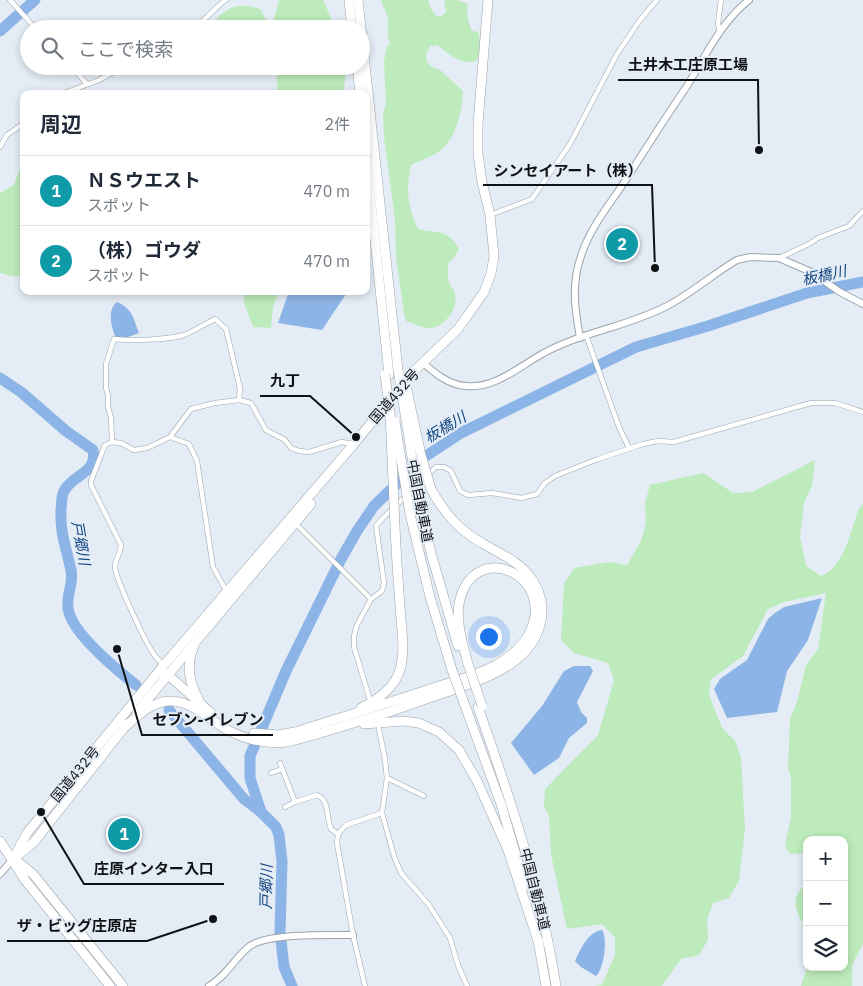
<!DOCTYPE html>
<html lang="ja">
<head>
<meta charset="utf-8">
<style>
  body { margin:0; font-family:"IBM Plex Sans","Noto Sans JP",sans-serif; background:#f6f6f7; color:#1f2937 }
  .controls { position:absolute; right:15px; bottom:15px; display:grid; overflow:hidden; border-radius:10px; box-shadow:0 2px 8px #0003 }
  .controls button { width:45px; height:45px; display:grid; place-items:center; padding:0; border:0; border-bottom:1px solid #e0e1e3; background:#fff; color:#1f2937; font:25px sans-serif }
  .you { position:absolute; left:488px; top:636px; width:18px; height:18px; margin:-12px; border:4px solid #fff; border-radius:50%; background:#1a73e8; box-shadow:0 0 0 8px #1a73e833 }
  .badge { display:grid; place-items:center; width:32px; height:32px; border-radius:50%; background:#7764df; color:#fff; font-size:16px; font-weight:700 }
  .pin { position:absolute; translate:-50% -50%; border:2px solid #fff; box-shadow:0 1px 5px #0006 }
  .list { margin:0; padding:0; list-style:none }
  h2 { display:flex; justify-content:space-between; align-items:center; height:65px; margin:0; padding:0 20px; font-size:21px }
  h2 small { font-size:16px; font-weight:400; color:#747a83 }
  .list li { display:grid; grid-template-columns:32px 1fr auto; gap:15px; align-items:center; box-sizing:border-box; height:70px; padding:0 20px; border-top:1px solid #e0e1e3 }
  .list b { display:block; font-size:19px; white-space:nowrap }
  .list p { margin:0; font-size:16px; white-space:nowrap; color:#747a83 }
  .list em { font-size:16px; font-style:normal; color:#747a83 }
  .icon { flex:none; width:28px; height:28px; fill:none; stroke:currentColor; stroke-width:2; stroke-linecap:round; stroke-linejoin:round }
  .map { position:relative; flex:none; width:863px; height:986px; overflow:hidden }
  .search { position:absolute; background:#fff; box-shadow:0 2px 8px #0003; left:20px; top:20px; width:350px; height:55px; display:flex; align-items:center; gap:12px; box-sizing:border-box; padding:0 18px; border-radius:28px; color:#747a83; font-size:19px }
  .panel { position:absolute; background:#fff; box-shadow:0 2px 8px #0003; left:20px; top:90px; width:350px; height:205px; border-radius:10px }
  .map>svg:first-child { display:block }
  .green { fill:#bdebbb }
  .water { fill:#8db4e6 }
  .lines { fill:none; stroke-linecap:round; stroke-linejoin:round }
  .river { stroke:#8db4e6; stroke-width:11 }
  .street-casing { stroke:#9ca4ac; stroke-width:5.5 }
  .secondary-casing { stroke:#9ca4ac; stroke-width:8 }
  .highway-casing { stroke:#9ca4ac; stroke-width:10 }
  .street { stroke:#fff; stroke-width:4.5 }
  .secondary { stroke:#fff; stroke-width:6 }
  .highway { stroke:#fff; stroke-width:9 }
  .highway-bridge-casing { stroke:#9ca4ac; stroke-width:10; stroke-linecap:butt }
  .highway-bridge { stroke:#fff; stroke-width:9 }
  .labels { text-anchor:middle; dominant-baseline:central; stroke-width:4; stroke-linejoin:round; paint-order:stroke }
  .street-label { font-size:14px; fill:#0f1215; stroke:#e4ecf5 }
  .water-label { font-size:15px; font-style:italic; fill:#104480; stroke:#e4ecf5 }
  .leader { fill:none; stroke:#0f1215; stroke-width:2 }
  .callout-dot { fill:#0f1215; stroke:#e4ecf5; stroke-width:2 }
  .callout-label { font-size:15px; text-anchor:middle; font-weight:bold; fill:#0f1215; stroke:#e4ecf5; stroke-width:4; stroke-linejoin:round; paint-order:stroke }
</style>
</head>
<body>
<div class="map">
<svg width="863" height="986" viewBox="0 0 863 986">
  <rect width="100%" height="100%" fill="#e4ecf5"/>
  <g class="green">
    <path d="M279,0H323L336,29H207C224,10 233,0 260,9L265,18L272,26Z"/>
    <path d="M381,0H428L431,9L436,16L441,17L447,11L444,4L445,0H457L468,4C466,14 468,22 472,31L478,32C481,43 481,51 476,61C458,65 450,54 437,45L430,46L426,55L427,62L432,67L440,70L463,91C462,110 457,135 442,149C435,156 421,160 411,165C406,191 407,205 418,229C438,234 447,228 459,249L455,256L448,264C447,275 447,283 455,292C455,296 456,300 455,304C453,315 441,328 430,328C422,328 414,324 406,321L404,313L396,257L395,219L384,138L383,115L386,103L384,61L387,47L390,43L388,37V18Z"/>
    <path d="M276,66H347L343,94H278Z"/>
    <path d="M24,158V276H11L0,273V192H2L14,185Z"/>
    <path d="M244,291H279L273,307L271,328L253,327L244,303Z"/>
    <path d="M815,460L812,486L804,503L800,537L806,566L821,576C844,568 851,530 859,508L863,504V944L852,965V986H801L807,967H844V840H807V853L790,854L785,846L791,818V777L788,769L790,719L797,702L806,665L818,649L826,593L784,602L768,609L743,656L711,679L709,695L722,728L735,741L741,757L745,829L739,881L729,898L713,903L707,920L708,940L699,955L681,959L662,986H594L602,985L615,955V937L602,924L567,929L551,854L549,816L544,807L545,789L598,735L614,680L608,663L574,653L561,640L564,584L574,568L610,562L627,565L641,541L646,523L645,503L650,485L703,473L733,493L752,492Z"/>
    <path d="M807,882V921H801C793,901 792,899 807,882Z"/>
  </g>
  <g class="water">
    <path d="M289,291H348L322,330L278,323Z"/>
    <path d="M117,302C133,309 133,318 139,333L117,341C112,329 106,310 117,302Z"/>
    <path d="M822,598L808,640L787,671L777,712L727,718L714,689L720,679L747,660L768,619L775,613L784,607Z"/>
    <path d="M574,666H590L593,671L577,702L581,712L587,718V723L569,738L559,758L534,775L511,743L542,706L564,671Z"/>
    <path d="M602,930C608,939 604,969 596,976L581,967L575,961C581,948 588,932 602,930Z"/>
  </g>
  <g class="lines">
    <g class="river">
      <path d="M0,31L35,0"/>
      <path d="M0,378L21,392L66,431L93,450C98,473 73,474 64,491C61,497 62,503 61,510C60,534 66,547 71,570C74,582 66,596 68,608C71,633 117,670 136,685"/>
      <path d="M169,710L244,799L261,812L276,827L279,835L282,861L280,932L284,967L292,986"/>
      <path d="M261,812L250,778V756L286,671L341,559L357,531L374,506L423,458L461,433L636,347L708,326L807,293L863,282"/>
    </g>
    <g class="street-casing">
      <g id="street">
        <path d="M10,0L36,29"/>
        <path d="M182,29C185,28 190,28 194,26C206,22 214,7 226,0"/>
        <path d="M720,33L718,23L721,0"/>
        <path d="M71,66L87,84"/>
        <path d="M62,94L99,80L124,66"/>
        <path d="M0,147L7,135L24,123"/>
        <path d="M490,215L532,199L570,144L617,54L640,20L657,0"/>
        <path d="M779,258L809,244L818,238L849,226L863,211"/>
        <path d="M586,335L619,427L629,448"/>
        <path d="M170,437L189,444L197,461L213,567L227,592"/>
        <path d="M112,442L111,418L108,407V395L106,388V364L114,339C131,341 167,340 184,335C194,331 205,324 215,319L226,329L240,388L239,400"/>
        <path d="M295,523L371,599"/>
        <path d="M164,665C160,661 156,658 153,653C146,643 115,578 115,567C115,559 121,553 121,545L91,485V481L105,445L112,442L121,443L134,450L147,448L170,437L191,409L215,403L239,400L251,403L266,430L285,440L291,448L299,451L309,452L342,442L352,444"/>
        <path d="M369,697L354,647V636L357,625L371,599L382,591L384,583L376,526L382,519L436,467H444L451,471L460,491L468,495L492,493L522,498L537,494L545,483L555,476L598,459L643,444L658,441L674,442L811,403H835L863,412"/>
        <path d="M379,729L385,760L387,778L382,813L394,856L401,873L429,905L450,938L458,965L467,986"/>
        <path d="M280,763L295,802L317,795C330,800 326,818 331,829L338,834"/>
        <path d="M271,773L282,769"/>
        <path d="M387,778L424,796"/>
        <path d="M285,807L295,802"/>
        <path d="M365,986L353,935L337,843L338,834L346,825L382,813"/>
      </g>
    </g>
    <g class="secondary-casing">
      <g id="secondary">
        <path d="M580,338C575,309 571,285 581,256C591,225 612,202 629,175C648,145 667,115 687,86C705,57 721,22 749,0"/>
        <path d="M423,363C436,374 449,385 466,386C494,389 519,367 542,354C581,332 627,327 667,306C692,293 713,274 737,260L750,257L779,258L811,272L840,292L863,304"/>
        <path d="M0,874L13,859"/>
        <path d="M209,986C228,975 234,958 250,946C268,933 330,935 353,935"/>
      </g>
    </g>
    <g class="highway-casing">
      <g id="highway">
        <path d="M349,0L352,29"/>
        <path d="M358,0L398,370"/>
        <path d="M357,66L360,94"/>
        <path d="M366,155L389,375"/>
        <path d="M420,507L431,553L458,646"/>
        <path d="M410,514L430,597L452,670"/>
        <path d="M194,646C186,664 189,683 199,700"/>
        <path d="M162,672L167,674L211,713"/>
        <path d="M478,707C510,798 541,890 556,986"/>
        <path d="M361,708C376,700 391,691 398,675C407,655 401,627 400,606C398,579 396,553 395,526"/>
        <path d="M467,711L501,804L525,886"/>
        <path d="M137,712L311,504"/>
        <path d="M364,724L403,721L419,723L439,732L459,750L477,781L508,850L539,944"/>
        <path d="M124,728C137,716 151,702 169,701C189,700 205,716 221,726C239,738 265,745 287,742C321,734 355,722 389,712C409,705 429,698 450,691C486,678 532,664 541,621C544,606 540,590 531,578C519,561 500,554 482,543C459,530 444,513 431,489"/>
        <path d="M254,733L278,735L295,732C342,717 389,703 436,687C456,681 477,675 496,665C510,657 522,647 529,634C559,575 472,536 459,604C456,623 463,645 468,664"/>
        <path d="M0,841L25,880L110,986"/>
        <path d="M17,856L34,842L127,724"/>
        <path d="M13,859L27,833L164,665L354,444L410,375L458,329L484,292L491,274L494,256L490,215L482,182L478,154V124L488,0"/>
        <path d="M18,862L33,874L123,986"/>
        <path d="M538,940L546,986"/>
      </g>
    </g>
    <use href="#street" class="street"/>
    <use href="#secondary" class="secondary"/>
    <use href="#highway" class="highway"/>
    <g class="highway-bridge-casing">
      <g id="highway-bridge">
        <path d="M398,370L420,507"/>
        <path d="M385,375L390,413L395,526"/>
        <path d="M405,381L421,455L431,489"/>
        <path d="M395,422L410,514"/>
        <path d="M468,664L482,706"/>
        <path d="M452,670L467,711"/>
      </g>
    </g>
    <use href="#highway-bridge" class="highway-bridge"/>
  </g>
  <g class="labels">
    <g class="street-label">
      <text transform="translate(394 396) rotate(-49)">国道432号</text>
      <text transform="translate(420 501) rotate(79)">中国自動車道</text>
      <text transform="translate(75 774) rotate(-51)">国道432号</text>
      <text transform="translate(535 889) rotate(76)">中国自動車道</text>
    </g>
    <g class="water-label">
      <text transform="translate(824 275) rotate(-12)">板橋川</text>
      <text transform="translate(445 427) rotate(-31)">板橋川</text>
      <text transform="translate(81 543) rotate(80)">戸郷川</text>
      <text transform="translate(266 887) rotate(-89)">戸郷川</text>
    </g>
  </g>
  <path class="leader" d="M759 150L758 80H618M655 268L652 185H483M356 437L310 396H260M117 649L142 735H273M41 812L84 884H224M213 919L147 941H7"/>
  <g class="callout-dot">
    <circle cx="759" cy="150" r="5"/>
    <circle cx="655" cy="268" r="5"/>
    <circle cx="356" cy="437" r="5"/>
    <circle cx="117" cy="649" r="5"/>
    <circle cx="41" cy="812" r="5"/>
    <circle cx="213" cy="919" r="5"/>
  </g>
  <g class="callout-label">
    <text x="688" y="70">土井木工庄原工場</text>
    <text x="568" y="176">シンセイアート（株）</text>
    <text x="285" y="386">九丁</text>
    <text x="208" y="725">セブン-イレブン</text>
    <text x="154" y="874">庄原インター入口</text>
    <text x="77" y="931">ザ・ビッグ庄原店</text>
  </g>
</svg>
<div class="controls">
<button>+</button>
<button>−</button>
<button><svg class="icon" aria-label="layers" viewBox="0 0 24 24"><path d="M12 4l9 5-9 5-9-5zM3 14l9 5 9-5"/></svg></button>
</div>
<div class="you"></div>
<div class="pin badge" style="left:124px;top:834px;background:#0f9aa8">1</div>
<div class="pin badge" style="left:622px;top:244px;background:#0f9aa8">2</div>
<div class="search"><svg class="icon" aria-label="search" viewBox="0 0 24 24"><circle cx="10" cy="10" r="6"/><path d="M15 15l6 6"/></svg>ここで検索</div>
<section class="panel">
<h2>周辺<small>2件</small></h2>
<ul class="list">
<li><span class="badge" style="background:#0f9aa8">1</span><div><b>ＮＳウエスト</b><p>スポット</p></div><em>470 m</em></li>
<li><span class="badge" style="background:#0f9aa8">2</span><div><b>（株）ゴウダ</b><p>スポット</p></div><em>470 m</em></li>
</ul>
</section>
</div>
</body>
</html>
